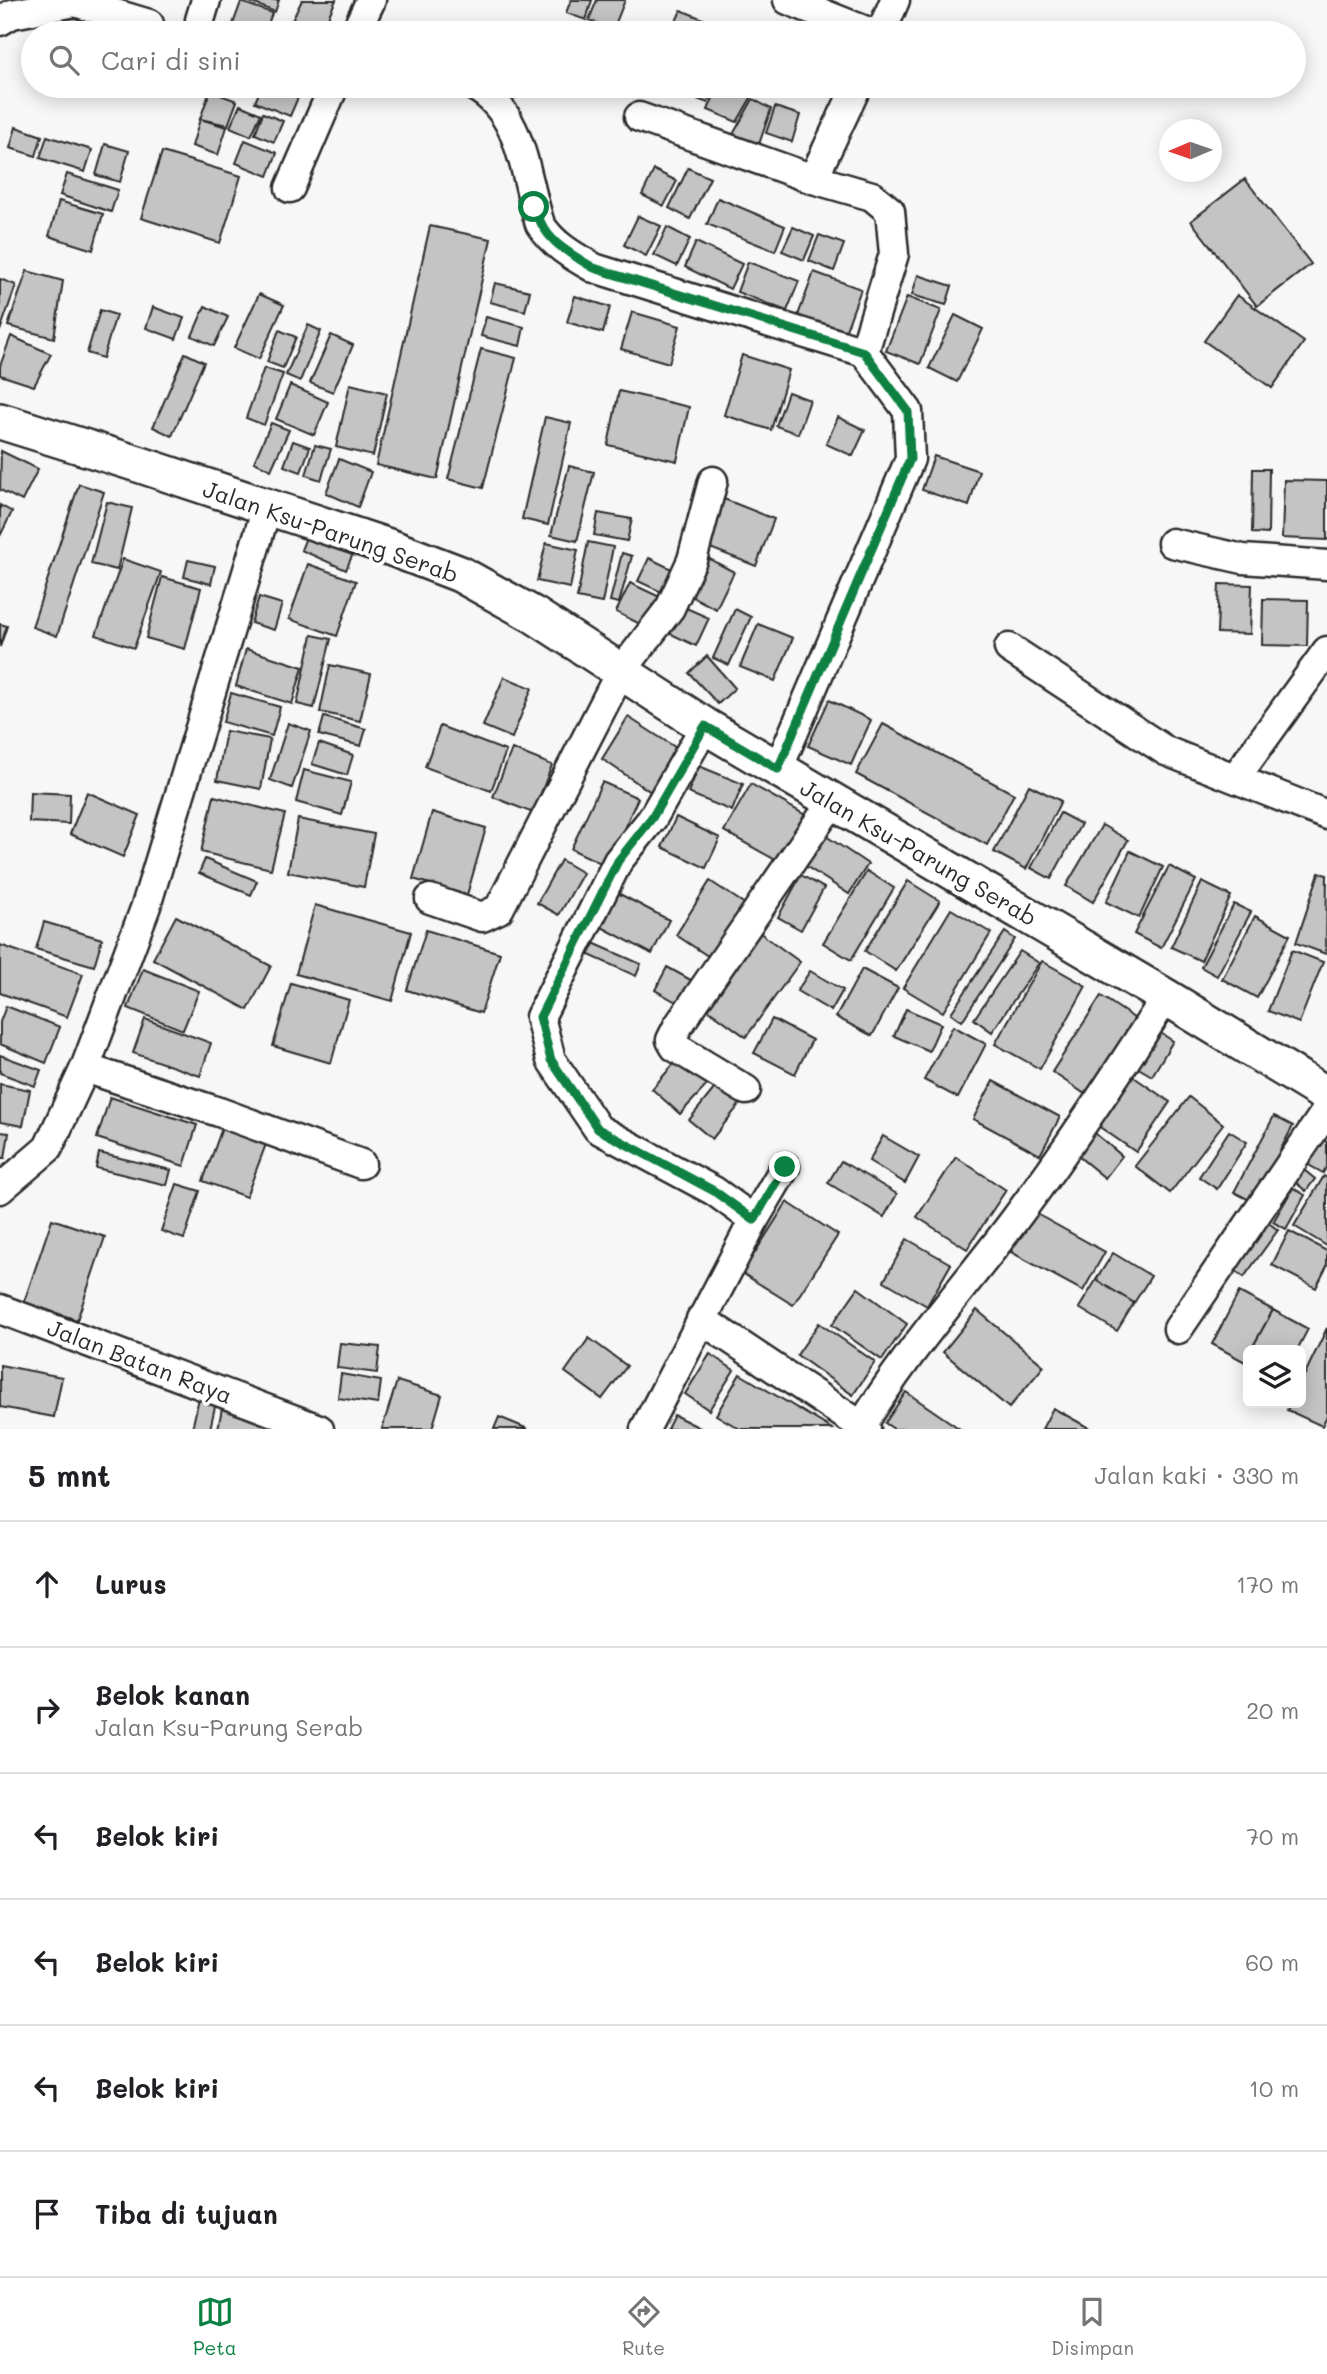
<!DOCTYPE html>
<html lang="id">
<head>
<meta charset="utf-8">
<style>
  body { margin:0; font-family:Mali,sans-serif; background:#f2f2f2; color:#202124 }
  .controls { position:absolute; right:21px; bottom:21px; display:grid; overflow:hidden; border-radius:10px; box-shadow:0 4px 18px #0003 }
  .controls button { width:63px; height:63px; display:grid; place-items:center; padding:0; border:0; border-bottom:2px solid #e0e0e0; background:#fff; color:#202124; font:35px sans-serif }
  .compass { position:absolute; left:1159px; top:119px; width:63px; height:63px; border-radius:50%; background:#fff; box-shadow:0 4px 18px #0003; rotate:268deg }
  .stop { position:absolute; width:21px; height:21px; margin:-16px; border:5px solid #0b8043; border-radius:50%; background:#fff }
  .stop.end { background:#0b8043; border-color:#fff; box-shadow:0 2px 7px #0008 }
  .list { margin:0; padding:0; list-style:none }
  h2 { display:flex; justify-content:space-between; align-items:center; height:91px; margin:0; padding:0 28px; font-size:30px }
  h2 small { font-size:23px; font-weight:400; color:#757577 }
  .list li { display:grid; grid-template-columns:46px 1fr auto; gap:21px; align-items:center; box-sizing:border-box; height:126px; padding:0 28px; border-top:2px solid #e0e0e0 }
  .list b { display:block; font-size:26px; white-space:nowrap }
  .list p { margin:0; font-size:23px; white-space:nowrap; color:#757577 }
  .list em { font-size:23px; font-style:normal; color:#757577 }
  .icon { flex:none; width:38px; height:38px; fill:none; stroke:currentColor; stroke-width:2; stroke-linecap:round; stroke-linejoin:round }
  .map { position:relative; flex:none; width:1327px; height:1429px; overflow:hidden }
  .search { position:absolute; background:#fff; box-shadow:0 4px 18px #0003; left:21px; right:21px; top:21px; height:77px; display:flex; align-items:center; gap:18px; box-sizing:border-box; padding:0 24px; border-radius:38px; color:#757577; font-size:26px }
  .sheet { height:847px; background:#fff }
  nav { display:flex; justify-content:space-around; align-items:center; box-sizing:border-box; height:98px; border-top:2px solid #e0e0e0; background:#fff; font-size:19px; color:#757577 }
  nav a { display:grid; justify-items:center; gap:4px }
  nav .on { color:#0b8043 }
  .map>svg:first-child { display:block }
  .building { fill:#c4c4c4; stroke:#2b2b2b; stroke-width:2 }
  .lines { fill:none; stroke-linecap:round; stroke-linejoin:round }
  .minor-casing { stroke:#2b2b2b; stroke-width:33 }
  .tertiary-casing { stroke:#2b2b2b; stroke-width:40 }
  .minor { stroke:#fff; stroke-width:28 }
  .tertiary { stroke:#fff; stroke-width:35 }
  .route { stroke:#0b8043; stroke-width:9 }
  .labels { text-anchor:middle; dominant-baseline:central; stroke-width:7; stroke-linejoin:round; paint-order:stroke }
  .street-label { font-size:23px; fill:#2b2b2b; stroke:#fff }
</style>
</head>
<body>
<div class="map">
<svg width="1327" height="1429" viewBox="0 0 1327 1429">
  <rect width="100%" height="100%" fill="#f7f7f7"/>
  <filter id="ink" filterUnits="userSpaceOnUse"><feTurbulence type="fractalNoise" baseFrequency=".0143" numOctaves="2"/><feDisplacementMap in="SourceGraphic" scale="14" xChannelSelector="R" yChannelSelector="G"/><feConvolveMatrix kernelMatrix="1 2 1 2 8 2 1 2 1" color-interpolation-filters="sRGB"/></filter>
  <g filter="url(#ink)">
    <g class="building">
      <path d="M245,0H279L275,12Z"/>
      <path d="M302,0H336L321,33H286Z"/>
      <path d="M571,0H592L586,20L566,13Z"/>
      <path d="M597,0H625L613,30L589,20Z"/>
      <path d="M241,2L272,13L265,33H248L232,27Z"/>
      <path d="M67,7L111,25L107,33H56Z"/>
      <path d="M681,10L710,22L705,33H671Z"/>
      <path d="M714,23L740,33H710Z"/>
      <path d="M262,86H303L290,116L255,102Z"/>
      <path d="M686,86H714L708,103L683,94Z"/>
      <path d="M718,86H738L755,91L737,122L708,110Z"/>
      <path d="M785,86H815L812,96Z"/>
      <path d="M210,91L237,101L228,125L200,119Z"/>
      <path d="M753,99L771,109L756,153L731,138Z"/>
      <path d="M240,105L261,114L251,136L230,127Z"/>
      <path d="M775,107L800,115L792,142L766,133Z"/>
      <path d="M263,113L283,121L274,142L255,134Z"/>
      <path d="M200,119L227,127L218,155L192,146Z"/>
      <path d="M16,127L42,136L36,156L10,148Z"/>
      <path d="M47,136L92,150L85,172L40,158Z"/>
      <path d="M245,140L277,153L268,176L236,163Z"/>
      <path d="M105,144L129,151L120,182L96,175Z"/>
      <path d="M162,152L241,176L220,243L141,218Z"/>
      <path d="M688,168L710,178L690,219L669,208Z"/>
      <path d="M654,170L677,181L664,206L642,195Z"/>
      <path d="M67,174L118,190L111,212L60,195Z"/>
      <path d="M1245,179L1311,264L1257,306L1191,221Z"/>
      <path d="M718,198L785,226L775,251L707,224Z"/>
      <path d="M59,201L103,214L93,250L49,236Z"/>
      <path d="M638,216L661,226L646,256L624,245Z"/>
      <path d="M430,226L491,239L437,479L376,465Z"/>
      <path d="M667,227L690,239L677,266L654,255Z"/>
      <path d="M793,227L814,236L804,260L782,251Z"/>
      <path d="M819,235L844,244L834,271L809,261Z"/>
      <path d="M696,242L742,264L730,289L685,267Z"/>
      <path d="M748,262L799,281L787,311L737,292Z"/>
      <path d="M27,271L63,281L54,338L8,326Z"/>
      <path d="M814,272L861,289L843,338L796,321Z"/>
      <path d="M918,275L952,286L946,305L912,295Z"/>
      <path d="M0,279L16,285L0,331Z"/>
      <path d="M495,283L530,291L525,311L490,302Z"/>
      <path d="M259,294L284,305L259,359L234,348Z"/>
      <path d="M1237,295L1304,342L1272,388L1204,341Z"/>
      <path d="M575,296L610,307L603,333L567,322Z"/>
      <path d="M907,297L941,310L920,364L886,351Z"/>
      <path d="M205,306L228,317L214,346L192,336Z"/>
      <path d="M153,307L184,318L176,339L146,328Z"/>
      <path d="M100,310L116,315L103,358L87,353Z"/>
      <path d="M632,312L680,326L669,363L621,349Z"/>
      <path d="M955,315L983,329L957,382L929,368Z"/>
      <path d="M486,317L524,327L520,346L481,336Z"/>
      <path d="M308,325L321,331L300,381L286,375Z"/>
      <path d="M279,330L296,337L283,368L267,362Z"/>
      <path d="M331,335L353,345L333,392L310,383Z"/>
      <path d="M11,336L51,354L34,386L0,375V366Z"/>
      <path d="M481,349L516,358L483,488L448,479Z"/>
      <path d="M185,353L204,362L172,436L153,427Z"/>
      <path d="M742,355L789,370L771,430L724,415Z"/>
      <path d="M264,368L283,374L264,425L246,418Z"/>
      <path d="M350,384L387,393L373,456L336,447Z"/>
      <path d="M290,385L328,402L314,435L276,419Z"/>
      <path d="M619,391L689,407L677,461L608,445Z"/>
      <path d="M788,392L810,400L798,434L776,426Z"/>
      <path d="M545,417L571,423L548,525L522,519Z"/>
      <path d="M838,417L865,430L853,456L826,444Z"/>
      <path d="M271,423L289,430L271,470L254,462Z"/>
      <path d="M293,441L310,447L301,472L284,466Z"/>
      <path d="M315,445L331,449L321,480L306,475Z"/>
      <path d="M1,451L38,469L22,501L0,490Z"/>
      <path d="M934,456L979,471L969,506L922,490Z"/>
      <path d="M339,459L371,472L358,507L326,493Z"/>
      <path d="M569,466L594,472L577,541L551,535Z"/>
      <path d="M1253,469H1269L1268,534L1252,533Z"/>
      <path d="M1284,480L1327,481V540L1282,538Z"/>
      <path d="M79,484L104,492L57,636L32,627Z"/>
      <path d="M724,499L774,519L756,566L705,546Z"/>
      <path d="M107,502L132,508L117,570L91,564Z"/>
      <path d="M0,505L12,512L0,536Z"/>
      <path d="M598,513L632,519L627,541L594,535Z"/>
      <path d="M309,530L355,549L346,570L301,550Z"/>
      <path d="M588,542L613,547L602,603L577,598Z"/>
      <path d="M546,543L578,550L570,588L537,581Z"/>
      <path d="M622,553L632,556L619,603L610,601Z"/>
      <path d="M704,556L734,572L716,609L685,593Z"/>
      <path d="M649,558L682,574L672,597L638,581Z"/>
      <path d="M123,559L161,572L134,648L96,635Z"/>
      <path d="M188,560L215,566L211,584L184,577Z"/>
      <path d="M308,564L356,581L337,636L289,619Z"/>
      <path d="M162,577L201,588L185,649L146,638Z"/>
      <path d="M630,583L664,599L650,629L616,612Z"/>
      <path d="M1219,584L1252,585L1250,634L1217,633Z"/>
      <path d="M259,597L282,604L274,630L251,623Z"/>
      <path d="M1263,599L1308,600L1307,646L1262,645Z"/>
      <path d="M677,604L709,618L696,646L665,631Z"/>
      <path d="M735,609L751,617L729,665L713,658Z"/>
      <path d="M0,624L7,626L0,647Z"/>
      <path d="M758,624L793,638L775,681L740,667Z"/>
      <path d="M312,635L331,639L314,708L297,704Z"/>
      <path d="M246,649L303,667L292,704L236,686Z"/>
      <path d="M707,656L735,688L718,704L689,673Z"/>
      <path d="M330,665L371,674L360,721L320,712Z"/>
      <path d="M504,677L532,688L512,738L483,726Z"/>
      <path d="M231,693L280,707L272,736L223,722Z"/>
      <path d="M829,700L871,720L851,765L808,746Z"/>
      <path d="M324,717L366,729L361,746L319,735Z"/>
      <path d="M628,717L681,751L654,794L602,759Z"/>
      <path d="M288,723L311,731L292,788L270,780Z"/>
      <path d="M883,724L1014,794L987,845L856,774Z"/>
      <path d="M440,726L506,751L491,791L425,767Z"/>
      <path d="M226,731L270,739L261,789L217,780Z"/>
      <path d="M319,743L353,755L347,775L312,764Z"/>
      <path d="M512,749L552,765L533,813L493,797Z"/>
      <path d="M699,766L743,784L732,811L688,793Z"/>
      <path d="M304,770L351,782L342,815L296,802Z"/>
      <path d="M602,782L638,798L607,866L571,849Z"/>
      <path d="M751,784L812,819L786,866L724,831Z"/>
      <path d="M1029,785L1061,801L1026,869L994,852Z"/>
      <path d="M30,792L70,794L69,824L29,822Z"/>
      <path d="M87,792L140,815L123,857L70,834Z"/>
      <path d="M214,796L285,814L271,869L201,852Z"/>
      <path d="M432,812L486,828L467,895L413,879Z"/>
      <path d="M1060,813L1081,824L1051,879L1031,868Z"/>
      <path d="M676,817L720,838L706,868L662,847Z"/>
      <path d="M298,819L374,834L364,887L288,872Z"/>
      <path d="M1102,825L1128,840L1093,902L1066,886Z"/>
      <path d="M823,834L868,864L849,894L804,865Z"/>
      <path d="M1130,851L1163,867L1139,918L1106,902Z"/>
      <path d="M205,859L257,881L251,895L199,873Z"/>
      <path d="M561,860L583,873L559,915L537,903Z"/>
      <path d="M1169,866L1196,880L1161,948L1134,934Z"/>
      <path d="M867,871L894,888L851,960L823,943Z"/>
      <path d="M1319,873L1327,875L1326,954L1296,943Z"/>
      <path d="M801,875L824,888L801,930L778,917Z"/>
      <path d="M710,881L751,908L717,962L676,935Z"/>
      <path d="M908,881L940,901L896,971L865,951Z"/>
      <path d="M1202,882L1231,896L1201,961L1171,947Z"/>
      <path d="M614,891L669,920L652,954L596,924Z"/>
      <path d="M1234,904L1251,912L1217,976L1201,967Z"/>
      <path d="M315,905L411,932L392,1001L296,974Z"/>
      <path d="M951,909L991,933L943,1012L903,988Z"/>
      <path d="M176,916L271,966L248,1010L153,959Z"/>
      <path d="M1255,916L1290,935L1257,998L1222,979Z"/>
      <path d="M44,922L102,939L94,966L36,949Z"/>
      <path d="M426,930L500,953L481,1013L407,990Z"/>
      <path d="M756,930L800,962L746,1037L702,1005Z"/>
      <path d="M1005,932L1015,939L962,1021L951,1013Z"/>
      <path d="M584,939L641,964L636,976L580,951Z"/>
      <path d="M0,945L83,974L67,1017L0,993Z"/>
      <path d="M1292,950L1323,962L1299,1023L1268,1011Z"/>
      <path d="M1020,951L1039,963L992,1032L974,1019Z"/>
      <path d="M1042,961L1086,986L1040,1069L995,1044Z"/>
      <path d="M667,967L698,984L685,1007L655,990Z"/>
      <path d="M143,969L199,991L183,1030L128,1008Z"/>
      <path d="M862,969L898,988L872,1036L836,1017Z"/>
      <path d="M810,971L843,990L831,1011L797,991Z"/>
      <path d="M291,983L349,1000L331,1063L273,1046Z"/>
      <path d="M1101,996L1140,1022L1091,1098L1052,1072Z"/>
      <path d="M6,1006L60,1027L46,1063L0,1044V1022Z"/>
      <path d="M906,1009L941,1024L929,1051L894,1036Z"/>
      <path d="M145,1019L211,1043L200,1076L133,1053Z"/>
      <path d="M772,1019L812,1040L795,1074L754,1053Z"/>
      <path d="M953,1026L986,1044L958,1098L924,1080Z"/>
      <path d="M1156,1030L1173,1041L1152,1076L1135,1066Z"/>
      <path d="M0,1055L41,1070L35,1086L0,1073Z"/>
      <path d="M678,1059L707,1085L680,1114L652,1089Z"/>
      <path d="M1128,1073L1170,1102L1136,1152L1094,1123Z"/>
      <path d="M993,1081L1060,1117L1040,1155L973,1119Z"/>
      <path d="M0,1084L30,1090L23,1126L0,1122Z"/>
      <path d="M718,1084L741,1103L712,1139L689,1120Z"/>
      <path d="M110,1097L197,1125L184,1166L97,1138Z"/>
      <path d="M1189,1097L1223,1124L1170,1193L1135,1166Z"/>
      <path d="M1274,1116L1293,1126L1253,1202L1234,1192Z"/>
      <path d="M222,1128L266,1144L246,1197L203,1181Z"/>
      <path d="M1090,1129L1122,1156L1105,1178L1072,1151Z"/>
      <path d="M1229,1131L1247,1142L1217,1189L1199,1177Z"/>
      <path d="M0,1132L9,1133L5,1158H0Z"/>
      <path d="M883,1136L919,1157L905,1183L869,1161Z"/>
      <path d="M1320,1138L1327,1142V1166L1323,1173L1307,1164Z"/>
      <path d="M99,1153L171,1170L167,1185L96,1168Z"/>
      <path d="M956,1157L1006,1190L967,1249L917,1217Z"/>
      <path d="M841,1161L897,1194L884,1217L828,1183Z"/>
      <path d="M1304,1170L1315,1179L1306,1191L1295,1182Z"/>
      <path d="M1324,1176L1327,1178V1246L1294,1226Z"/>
      <path d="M177,1184L200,1191L184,1239L161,1231Z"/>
      <path d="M1293,1188L1305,1195L1286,1229L1273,1222Z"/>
      <path d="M787,1202L838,1235L793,1305L742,1273Z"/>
      <path d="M1033,1212L1105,1252L1083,1291L1011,1252Z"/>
      <path d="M1262,1218L1278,1230L1244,1277L1228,1265Z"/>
      <path d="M52,1219L105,1237L77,1320L24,1302Z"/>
      <path d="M1289,1231L1327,1251V1266L1316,1288L1272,1265Z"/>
      <path d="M907,1239L951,1264L927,1306L884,1281Z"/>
      <path d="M1113,1253L1151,1276L1134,1303L1096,1280Z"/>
      <path d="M1096,1280L1134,1303L1117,1331L1079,1308Z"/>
      <path d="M858,1288L907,1324L882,1360L832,1325Z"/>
      <path d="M1239,1292L1273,1310L1251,1350H1248L1245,1362L1212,1344Z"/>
      <path d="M977,1310L1044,1366L1009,1408L943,1352Z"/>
      <path d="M1273,1310L1308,1329L1297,1350H1251Z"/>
      <path d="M819,1323L875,1362L853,1395L797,1355Z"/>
      <path d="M1327,1328V1416L1322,1426L1287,1410L1290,1403H1301V1382Z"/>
      <path d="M589,1338L627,1366L602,1399L565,1372Z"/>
      <path d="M340,1343L380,1347L377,1373L337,1368Z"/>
      <path d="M710,1354L734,1370L709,1410L685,1394Z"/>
      <path d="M0,1365L62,1377L54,1417L0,1407Z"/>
      <path d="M341,1374L381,1381L378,1404L338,1398Z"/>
      <path d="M740,1374L832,1429H740L716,1415Z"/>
      <path d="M397,1381L442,1395L432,1429H382Z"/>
      <path d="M906,1392L960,1429H894L885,1423Z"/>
      <path d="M199,1398L216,1402L210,1429H192Z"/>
      <path d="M222,1408L276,1420L274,1429H218Z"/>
      <path d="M1053,1408L1091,1429H1042Z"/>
      <path d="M674,1415L702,1429H667Z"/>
      <path d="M499,1417L528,1429H494Z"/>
    </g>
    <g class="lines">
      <g class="minor-casing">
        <g id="minor">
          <path d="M788,0L871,33"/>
          <path d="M200,20L206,0"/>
          <path d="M0,21L12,14L75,2L149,24"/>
          <path d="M355,33L371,0"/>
          <path d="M881,33L895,0"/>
          <path d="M474,86C523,113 524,175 540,224C553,245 573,256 594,268L864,352"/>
          <path d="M639,117L813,179L872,196L890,211L894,254L864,352L908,411L910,459L778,769"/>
          <path d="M813,179L857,86"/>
          <path d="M290,188L334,86"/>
          <path d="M1172,543L1243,559L1327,565"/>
          <path d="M1009,648L1166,751L1327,815"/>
          <path d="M705,726L652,819L618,861L540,1017L551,1060L598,1129L714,1191L754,1220"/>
          <path d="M1236,777L1327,651"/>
          <path d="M430,899L482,917L499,909L620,673L670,608L692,560L713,481"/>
          <path d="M85,1068L219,1112L361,1164"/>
          <path d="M746,1090L675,1047L671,1040L678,1026L833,801"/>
          <path d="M0,1189L48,1148L85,1068L146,906L267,507"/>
          <path d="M0,1309L319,1429"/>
          <path d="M701,1319L866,1429"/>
          <path d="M1178,1329L1327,1110"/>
          <path d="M645,1429L754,1220L785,1167"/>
          <path d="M860,1429C904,1354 964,1288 1016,1218C1069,1147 1118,1073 1166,997"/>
        </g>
      </g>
      <g class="tertiary-casing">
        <path id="tertiary" d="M0,421L138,464L392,548L460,574L534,615L705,726L1166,997L1327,1095"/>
      </g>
      <use href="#minor" class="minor"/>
      <use href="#tertiary" class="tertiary"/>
    </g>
  </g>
  <g class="lines" filter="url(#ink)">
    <path class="route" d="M534,207C546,242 564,250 594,268L864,352L908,411L910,459L778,769L705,726L652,818L618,861L540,1017L551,1060L598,1129L714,1191L754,1220L785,1167"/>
  </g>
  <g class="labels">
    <g class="street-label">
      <text transform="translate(331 531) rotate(19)">Jalan Ksu-Parung Serab</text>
      <text transform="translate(919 852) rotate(30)">Jalan Ksu-Parung Serab</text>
      <text transform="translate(140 1361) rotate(21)">Jalan Batan Raya</text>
    </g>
  </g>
</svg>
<div class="controls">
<button><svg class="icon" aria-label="layers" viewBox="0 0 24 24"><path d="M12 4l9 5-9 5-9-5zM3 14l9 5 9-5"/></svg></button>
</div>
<svg class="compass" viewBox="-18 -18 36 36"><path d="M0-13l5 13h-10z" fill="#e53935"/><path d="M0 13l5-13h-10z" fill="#757577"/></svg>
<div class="stop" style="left:534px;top:207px"></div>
<div class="stop end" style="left:785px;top:1167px"></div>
<div class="search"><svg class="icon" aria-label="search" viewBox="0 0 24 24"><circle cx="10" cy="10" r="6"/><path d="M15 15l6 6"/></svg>Cari di sini</div>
</div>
<section class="sheet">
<h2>5 mnt<small>Jalan kaki · 330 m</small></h2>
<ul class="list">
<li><svg class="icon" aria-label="ahead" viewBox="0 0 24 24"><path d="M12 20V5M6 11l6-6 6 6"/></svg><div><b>Lurus</b></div><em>170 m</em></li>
<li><svg class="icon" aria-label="right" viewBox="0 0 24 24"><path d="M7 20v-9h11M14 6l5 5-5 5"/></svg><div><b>Belok kanan</b><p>Jalan Ksu-Parung Serab</p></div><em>20 m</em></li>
<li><svg class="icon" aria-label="left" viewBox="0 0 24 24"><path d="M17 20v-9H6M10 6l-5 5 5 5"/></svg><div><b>Belok kiri</b></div><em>70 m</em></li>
<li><svg class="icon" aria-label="left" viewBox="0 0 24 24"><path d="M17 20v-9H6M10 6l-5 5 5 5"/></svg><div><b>Belok kiri</b></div><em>60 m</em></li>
<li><svg class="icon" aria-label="left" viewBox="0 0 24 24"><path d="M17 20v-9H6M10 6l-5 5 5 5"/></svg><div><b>Belok kiri</b></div><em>10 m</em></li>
<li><svg class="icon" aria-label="arrive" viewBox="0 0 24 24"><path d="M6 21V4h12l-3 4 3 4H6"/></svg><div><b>Tiba di tujuan</b></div></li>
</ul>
</section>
<nav>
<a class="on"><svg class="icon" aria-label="map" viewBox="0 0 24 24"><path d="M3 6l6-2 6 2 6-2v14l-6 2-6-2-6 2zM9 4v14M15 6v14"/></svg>Peta</a>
<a><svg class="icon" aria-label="directions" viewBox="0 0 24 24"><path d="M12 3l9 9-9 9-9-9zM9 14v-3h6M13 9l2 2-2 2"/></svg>Rute</a>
<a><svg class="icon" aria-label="saved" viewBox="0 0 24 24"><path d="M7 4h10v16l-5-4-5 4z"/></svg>Disimpan</a>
</nav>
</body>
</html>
